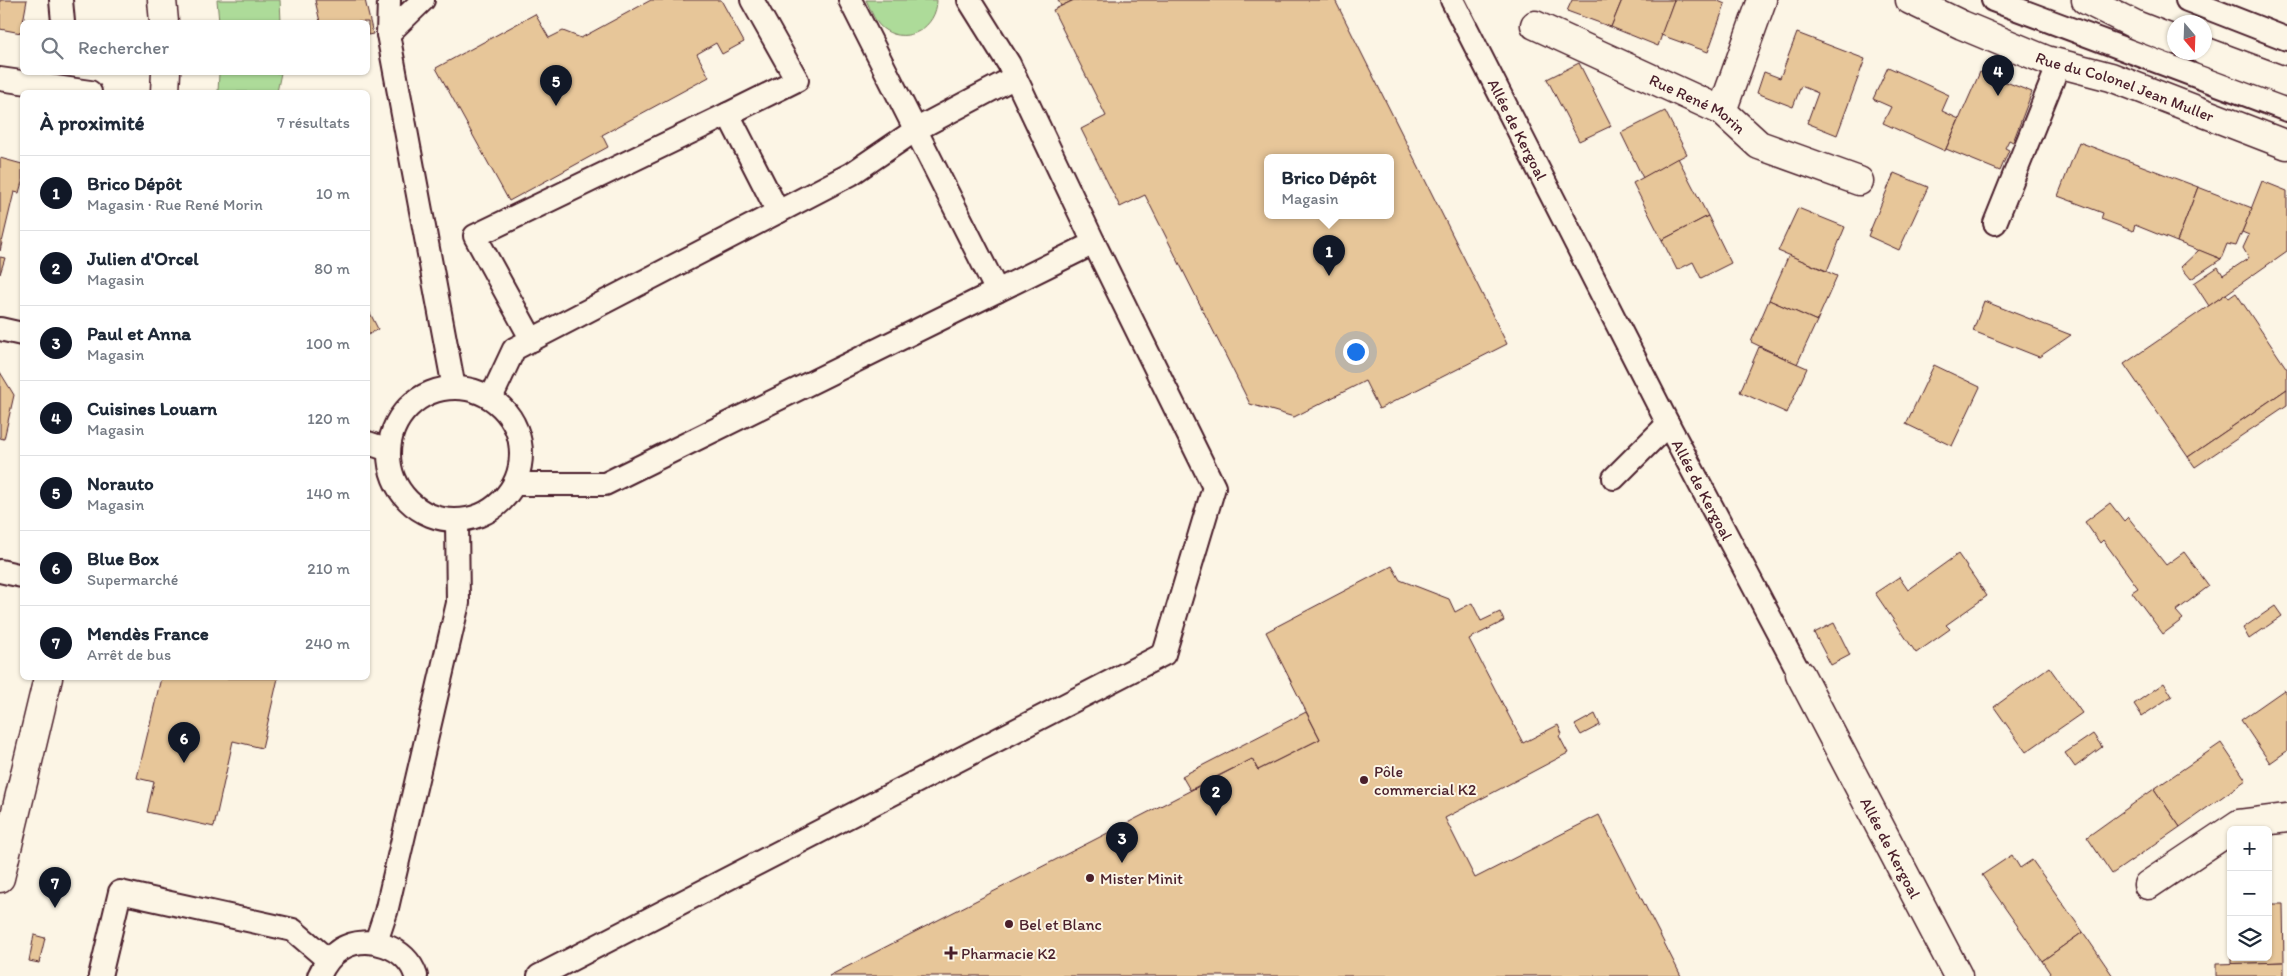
<!DOCTYPE html>
<html lang="fr">
<head>
<meta charset="utf-8">
<style>
  body { margin:0; font-family:Itim,sans-serif; background:#f2f2f3; color:#1f2937 }
  .controls { position:absolute; right:15px; bottom:15px; display:grid; overflow:hidden; border-radius:8px; box-shadow:0 1px 4px #0004 }
  .controls button { width:45px; height:45px; display:grid; place-items:center; padding:0; border:0; border-bottom:1px solid #e0e1e3; background:#fff; color:#1f2937; font:25px sans-serif }
  .compass { position:absolute; left:2167px; top:15px; width:45px; height:45px; border-radius:50%; background:#fff; box-shadow:0 1px 4px #0004; rotate:161deg }
  .you { position:absolute; left:1355px; top:351px; width:18px; height:18px; margin:-12px; border:4px solid #fff; border-radius:50%; background:#1a73e8; box-shadow:0 0 0 8px #1a73e833 }
  .badge { display:grid; place-items:center; width:32px; height:32px; border-radius:50%; background:#111827; color:#fff; font-size:16px; font-weight:700 }
  .pin { position:absolute; translate:-50% -41px; filter:drop-shadow(0 1px 2px #0008) }
  .pin::after { content:''; position:absolute; top:26px; width:18px; height:15px; background:inherit; clip-path:polygon(0 0,100% 0,50% 100%) }
  .popup { position:absolute; left:1264px; top:154px; width:130px; height:65px; box-sizing:border-box; display:grid; place-content:center; border-radius:8px; background:#fff; filter:drop-shadow(0 1px 4px #0005); font-size:16px; white-space:nowrap; color:#747a83 }
  .popup b { font-size:19px; color:#1f2937 }
  .popup::after { content:''; position:absolute; left:50%; top:100%; margin-left:-10px; border:10px solid transparent; border-top-color:#fff }
  .list { margin:0; padding:0; list-style:none }
  h2 { display:flex; justify-content:space-between; align-items:center; height:65px; margin:0; padding:0 20px; font-size:21px }
  h2 small { font-size:16px; font-weight:400; color:#747a83 }
  .list li { display:grid; grid-template-columns:32px 1fr auto; gap:15px; align-items:center; box-sizing:border-box; height:75px; padding:0 20px; border-top:1px solid #e0e1e3 }
  .list b { display:block; font-size:19px; white-space:nowrap }
  .list p { margin:0; font-size:16px; white-space:nowrap; color:#747a83 }
  .list em { font-size:16px; font-style:normal; color:#747a83 }
  .icon { flex:none; width:28px; height:28px; fill:none; stroke:currentColor; stroke-width:2; stroke-linecap:round; stroke-linejoin:round }
  .map { position:relative; flex:none; width:2287px; height:976px; overflow:hidden }
  .search { position:absolute; background:#fff; box-shadow:0 1px 4px #0004; left:20px; top:20px; width:350px; height:55px; display:flex; align-items:center; gap:12px; box-sizing:border-box; padding:0 18px; border-radius:8px; color:#747a83; font-size:19px }
  .panel { position:absolute; background:#fff; box-shadow:0 1px 4px #0004; left:20px; top:90px; width:350px; height:590px; border-radius:8px }
  .map>svg:first-child { display:block }
  .green { fill:#addb99; stroke:#7c7d62 }
  .building { fill:#e7c699; stroke:#4a1f2b; fill-rule:evenodd }
  .lines { fill:none; stroke-linecap:round; stroke-linejoin:round }
  .lane-casing { stroke:#4a1f2b; stroke-width:26 }
  .street-casing { stroke:#4a1f2b; stroke-width:31 }
  .secondary-casing { stroke:#4a1f2b; stroke-width:31 }
  .lane { stroke:#fcf5e5; stroke-width:22 }
  .street { stroke:#fcf5e5; stroke-width:28 }
  .secondary { stroke:#fcf5e5; stroke-width:28 }
  .poi-dot { fill:#4a1f2b; stroke:#fcf5e5; stroke-width:2 }
  .labels { text-anchor:middle; dominant-baseline:central; stroke-width:4; stroke-linejoin:round; paint-order:stroke }
  .street-label { font-size:16px; fill:#4a1f2b; stroke:#fcf5e5 }
  .poi-label { font-size:16px; fill:#4a1f2b; stroke:#fcf5e5; text-anchor:start }
</style>
</head>
<body>
<div class="map">
<svg width="2287" height="976" viewBox="0 0 2287 976">
  <rect width="100%" height="100%" fill="#fcf5e5"/>
  <filter id="ink" filterUnits="userSpaceOnUse"><feTurbulence type="fractalNoise" baseFrequency=".02" numOctaves="2"/><feDisplacementMap in="SourceGraphic" scale="10" xChannelSelector="R" yChannelSelector="G"/><feConvolveMatrix kernelMatrix="1 2 1 2 8 2 1 2 1" color-interpolation-filters="sRGB"/></filter>
  <g filter="url(#ink)">
    <g class="green">
      <path d="M217,0H280L281,22H219Z"/>
      <path d="M866,0H937C937,27 908,45 885,30C875,24 871,10 866,0Z"/>
      <path d="M219,73V72L281,73L277,92H218Z"/>
    </g>
    <g class="building">
      <path d="M0,0H27L21,33L0,29Z"/>
      <path d="M315,0H365L373,34L368,35V22H320Z"/>
      <path d="M651,0H721L744,42L722,54L716,43L697,54L709,77L602,135L608,147L509,201L436,68L535,14L549,38L563,31L581,38Z"/>
      <path d="M1058,0H1074L1061,6Z"/>
      <path d="M1074,0H1335L1507,344L1379,409L1365,381L1294,417L1250,404L1145,195L1120,207L1081,129L1106,116L1053,10ZM1268,157H1390V215H1268Z"/>
      <path d="M1622,0L1611,27L1567,11L1572,0Z"/>
      <path d="M1622,0H1674L1658,46L1611,27Z"/>
      <path d="M1674,0H1716L1725,4L1708,52L1661,35Z"/>
      <path d="M1797,33L1865,59L1837,135L1807,123L1818,93L1801,86L1793,107L1757,93L1764,72L1780,78Z"/>
      <path d="M1579,63L1611,126L1579,141L1547,79Z"/>
      <path d="M1888,67L1949,95L1942,111L1959,119L1945,151L1883,123L1891,107L1873,99Z"/>
      <path d="M1980,72L2032,92L2013,142L2009,140L2005,148L2009,150L2000,171L1946,149Z"/>
      <path d="M1665,111L1687,154L1643,178L1621,133Z"/>
      <path d="M2079,142L2198,187L2177,242L2135,225L2133,231L2101,219L2103,213L2058,196Z"/>
      <path d="M0,158L22,164V182L19,193L14,192L0,251Z"/>
      <path d="M1678,158L1708,216L1662,240L1633,183Z"/>
      <path d="M1894,173L1928,187L1899,250L1868,236Z"/>
      <path d="M2262,181L2287,191V251L2209,306L2194,283L2218,267L2223,275L2249,258L2243,248L2249,235L2242,232Z"/>
      <path d="M2198,187L2252,208L2236,246L2227,244L2221,259L2177,242Z"/>
      <path d="M1798,208L1845,227L1827,271L1778,251Z"/>
      <path d="M1708,216L1731,263L1701,278L1693,262L1677,270L1662,240Z"/>
      <path d="M2199,250L2221,259L2191,279L2181,267Z"/>
      <path d="M1789,255L1837,276L1817,321L1769,300Z"/>
      <path d="M0,257L5,258L0,274Z"/>
      <path d="M2236,293L2287,369V389L2188,457L2124,364L2226,294L2229,298Z"/>
      <path d="M1769,300L1817,321L1797,364L1751,342Z"/>
      <path d="M1984,301L2071,335L2039,357L1973,331Z"/>
      <path d="M368,309L378,329L368,335Z"/>
      <path d="M1759,347L1807,368L1787,413L1740,392Z"/>
      <path d="M1934,365L1980,387L1952,446L1906,424Z"/>
      <path d="M0,372L14,395L4,439L0,438Z"/>
      <path d="M2287,389V405L2195,467L2188,457Z"/>
      <path d="M2110,503L2124,521L2128,517L2166,565L2184,552L2209,586L2176,611L2183,619L2163,634L2132,592L2138,588L2103,540L2100,543L2085,522Z"/>
      <path d="M1958,554L1987,596L1946,625L1950,629L1916,653L1875,593L1899,577L1908,590Z"/>
      <path d="M1392,566L1400,580L1449,599L1455,612L1472,603L1481,621L1500,612L1504,621L1469,639L1523,743L1558,725L1562,734L1559,736L1568,753L1445,818L1475,878L1599,815L1681,976H829L1252,759L1258,770L1320,739L1266,632Z"/>
      <path d="M2275,606L2282,616L2249,639L2243,628Z"/>
      <path d="M1834,623L1850,655L1831,665L1814,633Z"/>
      <path d="M2049,667L2082,713L2026,752L1994,707Z"/>
      <path d="M161,678H278L262,748L233,741L214,827L147,812L154,782L137,778Z"/>
      <path d="M2164,683L2172,696L2142,716L2134,704Z"/>
      <path d="M2284,690L2287,694V751L2270,763L2241,720Z"/>
      <path d="M1306,712L1320,739L1258,770L1252,759L1190,790L1182,776Z"/>
      <path d="M1595,714L1600,725L1581,735L1575,725Z"/>
      <path d="M2093,734L2102,747L2075,767L2065,753Z"/>
      <path d="M2221,743L2246,780L2180,827L2154,789Z"/>
      <path d="M2154,789L2180,827L2112,874L2087,837Z"/>
      <path d="M2012,855L2020,868L2032,860L2083,932L2042,961L1982,875Z"/>
      <path d="M2268,904H2283L2284,962L2231,964V957H2268Z"/>
      <path d="M2083,932L2113,976H2052L2042,961Z"/>
      <path d="M34,935L45,938L39,963L29,961Z"/>
      <path d="M2284,962V976H2216V964Z"/>
    </g>
    <g class="lines">
      <g class="lane-casing">
        <g id="lane">
          <path d="M61,0L63,22"/>
          <path d="M389,0L388,34L454,388"/>
          <path d="M850,0L997,291L1094,243L1009,64L969,0"/>
          <path id="s1" d="M1452,0L1668,424L1800,674"/>
          <path d="M1993,0L2287,110"/>
          <path d="M2187,0L2287,39"/>
          <path d="M388,34L423,0"/>
          <path d="M0,79L90,92"/>
          <path d="M728,114L797,80L752,0"/>
          <path d="M1995,223L2059,64"/>
          <path d="M0,329L22,334"/>
          <path d="M532,340L475,236L728,114L778,212"/>
          <circle cx="455" cy="454" r="66"/>
          <path d="M491,398L514,349L851,174L917,129L1015,77"/>
          <path d="M368,443L389,450"/>
          <path d="M1614,478L1668,424"/>
          <path d="M515,484H605L997,291"/>
          <path d="M0,571L22,576"/>
          <path d="M376,942L386,912L458,603L457,521"/>
          <path d="M100,976L120,892L293,930L328,960"/>
          <path d="M319,976C324,965 331,955 341,949C368,933 407,947 416,976"/>
          <path d="M539,976L1164,654L1214,487L1094,243"/>
        </g>
      </g>
      <g class="street-casing">
        <g id="street">
          <path d="M162,0L164,22"/>
          <path id="s2" d="M1535,25L1722,111L1759,145L1859,181"/>
          <path d="M165,92L166,72"/>
          <path d="M1722,111L1762,0"/>
          <path id="s3" d="M1800,674L1958,976"/>
          <path d="M0,878L48,678"/>
          <path d="M2148,885L2239,824L2287,818"/>
        </g>
      </g>
      <g class="secondary-casing">
        <g id="secondary">
          <path id="s4" d="M1910,0L1962,25L2046,60L2111,77L2287,145"/>
          <path d="M2086,0L2138,26L2174,40"/>
          <path d="M2204,51L2287,82"/>
        </g>
      </g>
      <use href="#lane" class="lane"/>
      <use href="#street" class="street"/>
      <use href="#secondary" class="secondary"/>
    </g>
  </g>
  <g class="poi-dot">
    <circle cx="1364" cy="780" r="5"/>
    <circle cx="1090" cy="878" r="5"/>
    <circle cx="1009" cy="924" r="5"/>
    <path d="M948.5 945.5h5v5h5v5h-5v5h-5v-5h-5v-5h5z"/>
  </g>
  <g class="labels">
    <g class="street-label">
      <text stroke="none"><textPath href="#s4" startOffset="232">Rue du Colonel Jean Muller</textPath></text>
      <text stroke="none"><textPath href="#s2" startOffset="181">Rue René Morin</textPath></text>
      <text stroke="none"><textPath href="#s1" startOffset="145">Allée de Kergoal</textPath></text>
      <text stroke="none"><textPath href="#s1" startOffset="550">Allée de Kergoal</textPath></text>
      <text stroke="none"><textPath href="#s3" startOffset="196">Allée de Kergoal</textPath></text>
    </g>
    <g class="poi-label">
      <text x="1374" y="771">Pôle<tspan x="1374" dy="18">commercial K2</tspan></text>
      <text x="1100" y="878">Mister Minit</text>
      <text x="1019" y="924">Bel et Blanc</text>
      <text x="961" y="953">Pharmacie K2</text>
    </g>
  </g>
</svg>
<div class="controls">
<button>+</button>
<button>−</button>
<button><svg class="icon" aria-label="layers" viewBox="0 0 24 24"><path d="M12 4l9 5-9 5-9-5zM3 14l9 5 9-5"/></svg></button>
</div>
<svg class="compass" viewBox="-18 -18 36 36"><path d="M0-13l5 13h-10z" fill="#e53935"/><path d="M0 13l5-13h-10z" fill="#747a83"/></svg>
<div class="you"></div>
<div class="pin badge" style="left:1329px;top:276px">1</div>
<div class="popup"><b>Brico Dépôt</b>Magasin</div>
<div class="pin badge" style="left:1216px;top:816px">2</div>
<div class="pin badge" style="left:1122px;top:863px">3</div>
<div class="pin badge" style="left:1998px;top:96px">4</div>
<div class="pin badge" style="left:556px;top:106px">5</div>
<div class="pin badge" style="left:184px;top:763px">6</div>
<div class="pin badge" style="left:55px;top:908px">7</div>
<div class="search"><svg class="icon" aria-label="search" viewBox="0 0 24 24"><circle cx="10" cy="10" r="6"/><path d="M15 15l6 6"/></svg>Rechercher</div>
<section class="panel">
<h2>À proximité<small>7 résultats</small></h2>
<ul class="list">
<li><span class="badge">1</span><div><b>Brico Dépôt</b><p>Magasin · Rue René Morin</p></div><em>10 m</em></li>
<li><span class="badge">2</span><div><b>Julien d'Orcel</b><p>Magasin</p></div><em>80 m</em></li>
<li><span class="badge">3</span><div><b>Paul et Anna</b><p>Magasin</p></div><em>100 m</em></li>
<li><span class="badge">4</span><div><b>Cuisines Louarn</b><p>Magasin</p></div><em>120 m</em></li>
<li><span class="badge">5</span><div><b>Norauto</b><p>Magasin</p></div><em>140 m</em></li>
<li><span class="badge">6</span><div><b>Blue Box</b><p>Supermarché</p></div><em>210 m</em></li>
<li><span class="badge">7</span><div><b>Mendès France</b><p>Arrêt de bus</p></div><em>240 m</em></li>
</ul>
</section>
</div>
</body>
</html>
